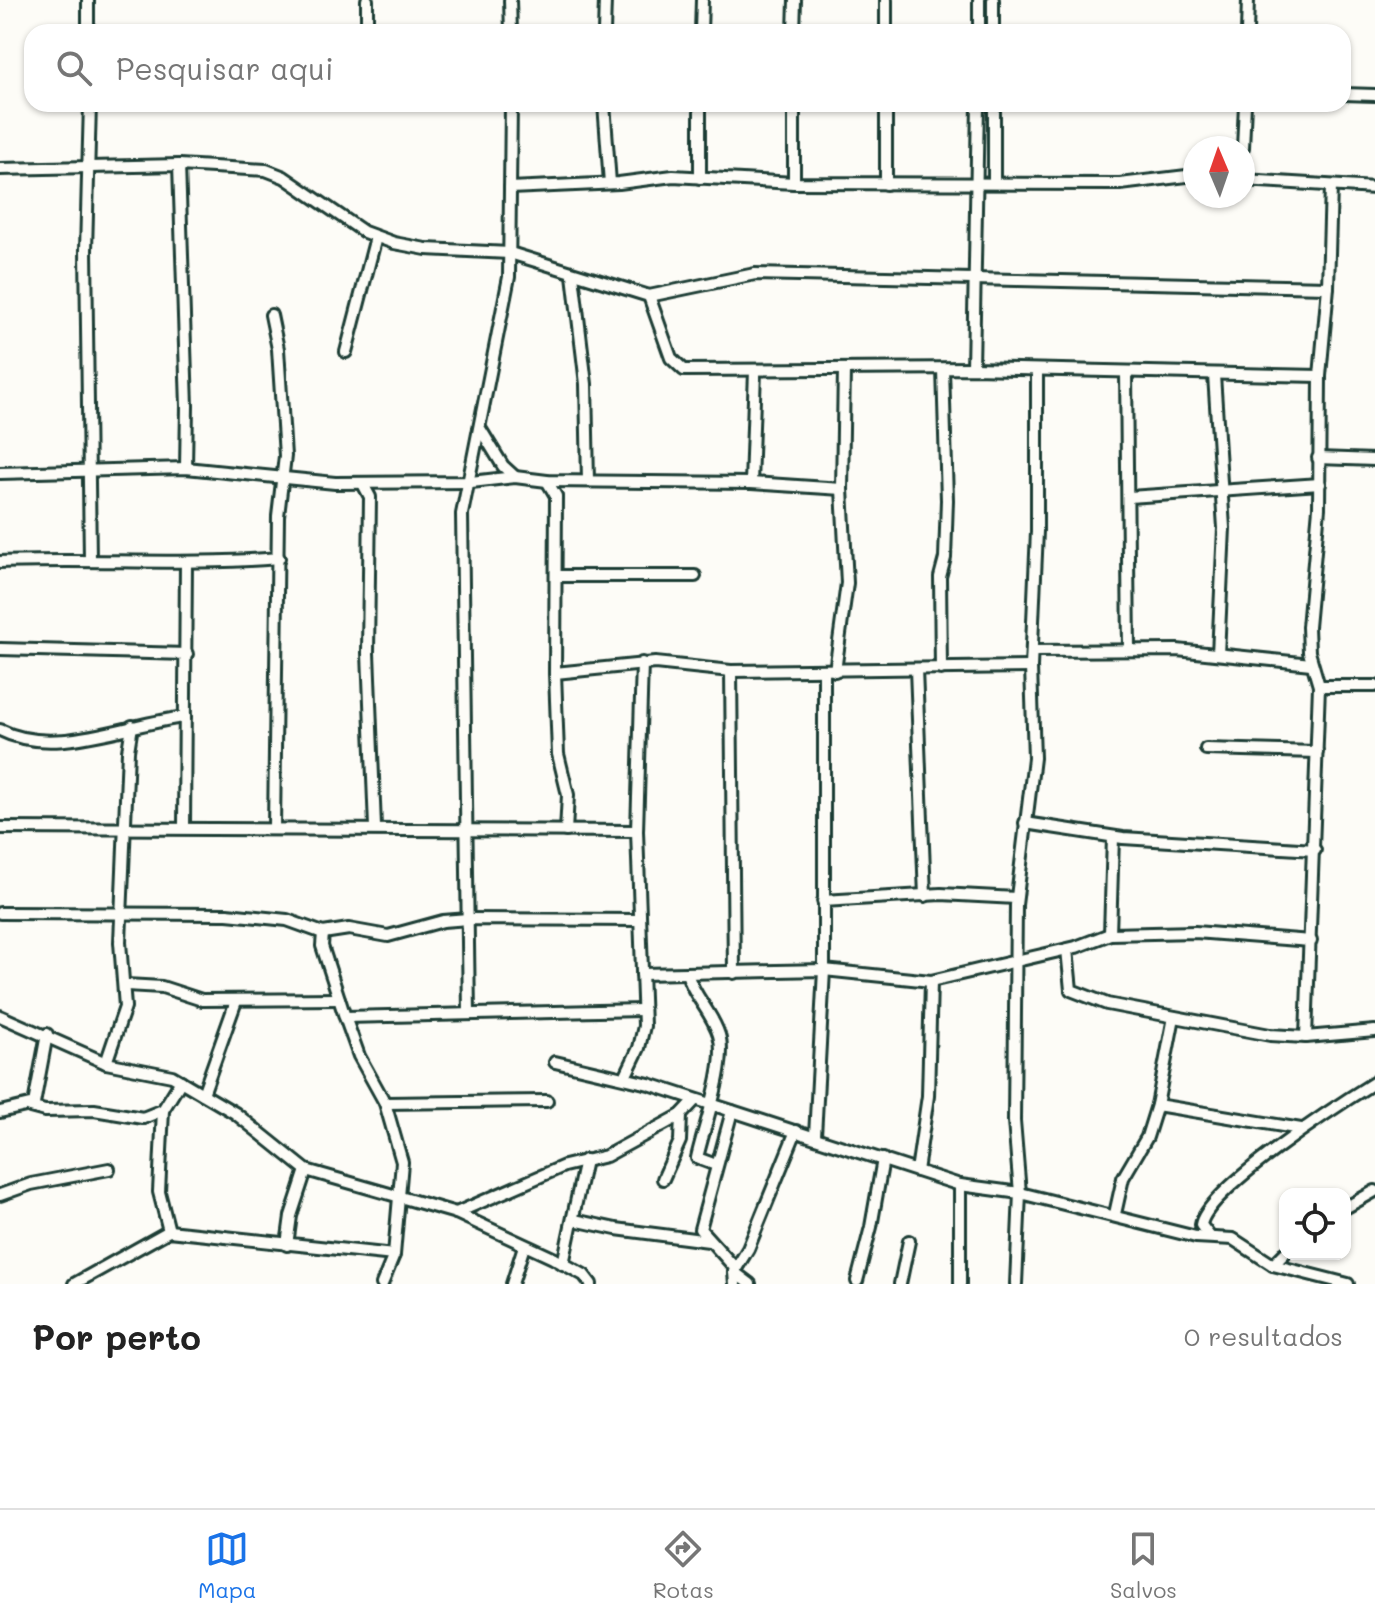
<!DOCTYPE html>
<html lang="pt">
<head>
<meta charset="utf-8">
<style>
  body { margin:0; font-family:Mali,sans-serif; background:#f6f6f6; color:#222 }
  .controls { position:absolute; right:24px; bottom:24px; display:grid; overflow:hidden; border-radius:16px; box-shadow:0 2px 6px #0004 }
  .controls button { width:72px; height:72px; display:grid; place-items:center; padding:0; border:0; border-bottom:2px solid #e0e0e0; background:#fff; color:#222; font:40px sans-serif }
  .compass { position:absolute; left:1183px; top:136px; width:72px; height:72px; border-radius:50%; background:#fff; box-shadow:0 2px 6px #0004; rotate:358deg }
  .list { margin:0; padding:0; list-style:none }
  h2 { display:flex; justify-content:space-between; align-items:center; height:104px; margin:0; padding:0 32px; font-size:34px }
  h2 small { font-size:26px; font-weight:400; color:#767676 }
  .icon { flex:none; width:44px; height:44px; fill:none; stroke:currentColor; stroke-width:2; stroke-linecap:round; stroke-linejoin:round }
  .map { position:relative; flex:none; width:1375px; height:1284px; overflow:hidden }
  .search { position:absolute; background:#fff; box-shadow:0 2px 6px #0004; left:24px; right:24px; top:24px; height:88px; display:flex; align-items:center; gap:20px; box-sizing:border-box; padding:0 28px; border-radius:24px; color:#767676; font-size:30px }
  .sheet { height:224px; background:#fff }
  nav { display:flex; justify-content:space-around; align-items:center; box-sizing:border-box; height:112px; border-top:2px solid #e0e0e0; background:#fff; font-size:22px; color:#767676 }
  nav a { display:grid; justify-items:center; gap:4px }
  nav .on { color:#1a73e8 }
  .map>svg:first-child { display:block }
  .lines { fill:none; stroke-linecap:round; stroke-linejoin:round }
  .street-casing { stroke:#1f3d34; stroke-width:16 }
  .street { stroke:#fdfcf7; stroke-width:10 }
</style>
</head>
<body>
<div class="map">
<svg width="1375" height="1284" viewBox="0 0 1375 1284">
  <rect width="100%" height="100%" fill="#fdfcf7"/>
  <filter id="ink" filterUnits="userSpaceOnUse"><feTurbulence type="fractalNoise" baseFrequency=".0125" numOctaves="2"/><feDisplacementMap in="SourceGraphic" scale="16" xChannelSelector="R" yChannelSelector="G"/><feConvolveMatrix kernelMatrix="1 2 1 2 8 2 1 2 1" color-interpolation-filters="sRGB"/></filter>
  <g filter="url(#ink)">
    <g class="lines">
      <g class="street-casing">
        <g id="street">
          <path d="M367,0V32"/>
          <path d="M510,0L511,32"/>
          <path d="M886,0V32"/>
          <path d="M993,0V32"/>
          <path d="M88,32V0"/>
          <path d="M604,32L605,0"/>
          <path d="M701,32L702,0"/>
          <path d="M794,32L795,0"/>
          <path d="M979,32V0"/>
          <path d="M1247,32L1248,0"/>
          <path d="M1343,94L1375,95"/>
          <path d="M604,104L610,183"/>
          <path d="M700,104V178"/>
          <path d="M886,104V184"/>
          <path d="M994,104V183"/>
          <path d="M1243,148L1245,104"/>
          <path d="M179,165L187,406L186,468"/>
          <path d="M0,169L179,165L266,170L284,177L364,232L394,243L426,249L510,253L649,296L671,358L684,370L973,368L1320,376"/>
          <path d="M1243,180L1375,188"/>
          <path d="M794,183V104"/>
          <path d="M510,188L619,183L673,176L794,183L1120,184L1195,175"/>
          <path d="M573,275L586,384L588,481"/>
          <path d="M649,296L755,274L1328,287"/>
          <path d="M271,315L278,349L285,456L278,516L274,828"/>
          <path d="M346,352L376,237"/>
          <path d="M973,368L978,104"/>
          <path d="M1126,373L1129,649"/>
          <path d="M1214,375L1224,528L1218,654"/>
          <path d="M481,430L503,466L515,477"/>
          <path d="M1318,458L1375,460"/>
          <path d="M0,473L186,468L335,483L471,482L515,477L547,481L751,483L842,489"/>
          <path d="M547,481L556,496L555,673L558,754L568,795L566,831"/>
          <path d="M751,483L755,371"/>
          <path d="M363,484L370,497L368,653L375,827"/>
          <path d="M1129,497L1320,484"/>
          <path d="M90,560L86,250L90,104"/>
          <path d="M0,562C93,558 186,566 279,558"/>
          <path d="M556,576H695"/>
          <path d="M0,649L187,654"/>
          <path d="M1033,651L1177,650L1311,664"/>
          <path d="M916,669L925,896"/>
          <path d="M941,669L940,577L945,558L947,500L943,369"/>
          <path d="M731,671L734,973"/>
          <path d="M835,671L847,583L842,489L844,370"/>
          <path d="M555,673L655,663L731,671L1031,667"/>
          <path d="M1319,686H1375"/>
          <path d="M0,730C55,758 128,723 185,717"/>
          <path d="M1206,749L1317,752"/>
          <path d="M1025,823L1123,838L1315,850"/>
          <path d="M184,827L186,563"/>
          <path d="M0,828L637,831"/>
          <path d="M823,901L941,894L1016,898"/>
          <path d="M0,913L227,914L287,920L323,933L349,929L388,936L443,921L468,919L640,920"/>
          <path d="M323,933L322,946L345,1017L359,1056L385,1103L402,1162L394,1255L382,1284"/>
          <path d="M1110,934L1113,837"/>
          <path d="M1067,949L1071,990L1107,1004L1270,1035L1306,1037L1375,1031"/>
          <path d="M687,973C693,996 712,1012 719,1035C728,1063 704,1126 697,1158L716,1165"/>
          <path d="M642,974L824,970L931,981L1076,947L1110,934L1195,932L1311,941"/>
          <path d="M126,985L162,987L202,1000L339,999"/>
          <path d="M469,1014L462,514L509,277L511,104"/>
          <path d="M0,1016L106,1063L172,1076L235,1113L306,1170L456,1213L553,1258L584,1275L591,1284"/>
          <path d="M345,1017L642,1010"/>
          <path d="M1306,1037L1319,686L1309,652L1308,627L1319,508L1320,376L1328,287L1331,186"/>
          <path d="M555,1062L649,1084L960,1185L1020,1193L1196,1237L1233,1239L1273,1265L1348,1284"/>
          <path d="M106,1063L125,1007L120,942L128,751L132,726"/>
          <path d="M625,1077L639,1048L644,1026L637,831L642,663"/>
          <path d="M203,1094L236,1001"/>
          <path d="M385,1103L547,1101"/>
          <path d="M1157,1105L1301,1129"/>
          <path d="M30,1107L45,1111L94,1110L143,1118L163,1110"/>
          <path d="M732,1111L700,1229L736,1269"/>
          <path d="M0,1112L34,1104L47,1034"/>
          <path d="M815,1136L824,970V671"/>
          <path d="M917,1171L928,1096L931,981"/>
          <path d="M663,1179L680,1141L681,1115"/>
          <path d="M0,1195L31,1184L109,1169"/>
          <path d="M1345,1208L1375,1191"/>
          <path d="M456,1213L564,1166L606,1156L681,1115L695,1100"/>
          <path d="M1115,1214L1123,1178L1147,1137L1157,1105L1174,1017"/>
          <path d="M574,1220L616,1229L709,1241"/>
          <path d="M169,1231L159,1192L163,1110L181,1081"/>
          <path d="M1210,1237L1201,1225C1206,1190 1341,1103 1375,1082"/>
          <path d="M287,1245L291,1216L306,1170"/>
          <path d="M563,1264L585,1160"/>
          <path d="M1273,1265L1285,1253"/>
          <path d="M734,1272L750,1284"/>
          <path d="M857,1281L871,1227L883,1159"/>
          <path d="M74,1284L169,1231L394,1255"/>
          <path d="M512,1284L524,1246"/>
          <path d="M735,1284L734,1272L748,1249L796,1131"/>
          <path d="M900,1284L909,1241"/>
          <path d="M960,1284V1185"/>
          <path d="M1016,1284L1020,1193L1014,1121L1016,905L1034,758L1031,667L1037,531V371"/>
        </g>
      </g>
      <use href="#street" class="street"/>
    </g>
  </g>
</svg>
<div class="controls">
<button><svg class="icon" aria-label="locate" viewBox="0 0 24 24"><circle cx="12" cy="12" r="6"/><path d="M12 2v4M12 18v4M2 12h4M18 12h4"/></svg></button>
</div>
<svg class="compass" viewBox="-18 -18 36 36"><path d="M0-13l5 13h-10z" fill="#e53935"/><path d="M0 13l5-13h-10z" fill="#767676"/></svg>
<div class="search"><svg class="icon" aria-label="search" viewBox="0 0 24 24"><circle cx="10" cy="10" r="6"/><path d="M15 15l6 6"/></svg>Pesquisar aqui</div>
</div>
<section class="sheet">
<h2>Por perto<small>0 resultados</small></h2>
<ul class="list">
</ul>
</section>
<nav>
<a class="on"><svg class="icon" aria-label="map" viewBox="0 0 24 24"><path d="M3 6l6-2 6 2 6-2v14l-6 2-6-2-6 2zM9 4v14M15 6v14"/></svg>Mapa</a>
<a><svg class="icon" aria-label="directions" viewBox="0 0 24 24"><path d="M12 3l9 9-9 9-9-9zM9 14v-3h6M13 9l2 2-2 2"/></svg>Rotas</a>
<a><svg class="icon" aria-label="saved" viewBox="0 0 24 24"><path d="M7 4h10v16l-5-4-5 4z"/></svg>Salvos</a>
</nav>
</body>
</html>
